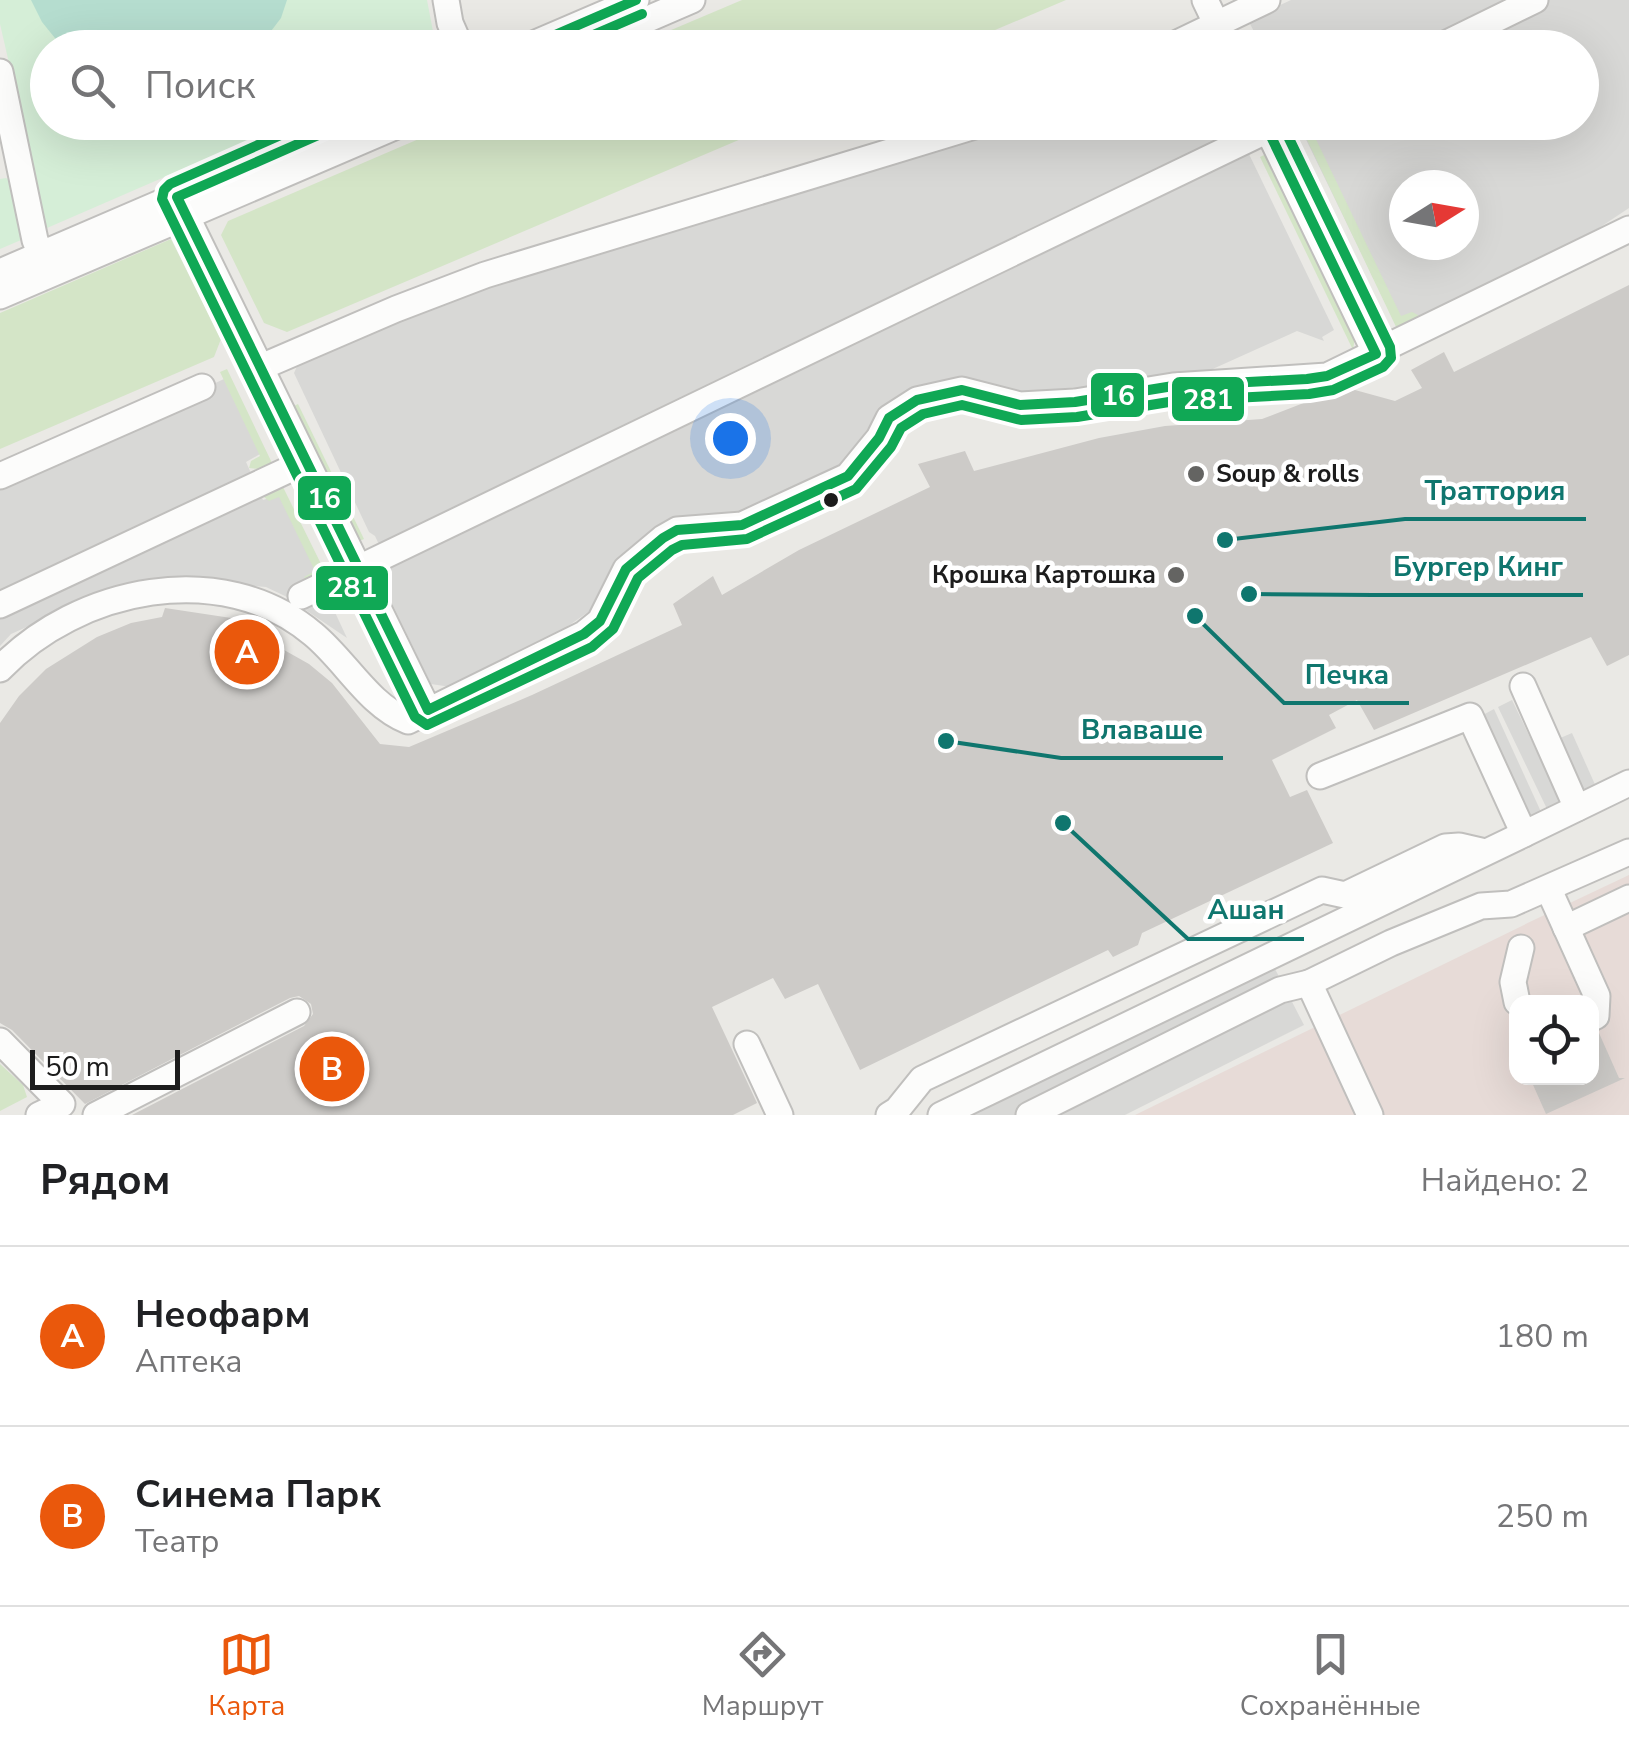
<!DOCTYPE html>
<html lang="ru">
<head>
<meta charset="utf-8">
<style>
  body { margin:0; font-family:"Nunito Sans",sans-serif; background:#f6f6f6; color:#202124 }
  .controls { position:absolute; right:30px; bottom:30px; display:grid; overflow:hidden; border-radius:20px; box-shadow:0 10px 40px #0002 }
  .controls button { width:90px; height:90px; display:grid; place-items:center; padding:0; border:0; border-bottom:2px solid #e0e0e0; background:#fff; color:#202124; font:50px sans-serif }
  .compass { position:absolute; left:1389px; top:170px; width:90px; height:90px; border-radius:50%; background:#fff; box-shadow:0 10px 40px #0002; rotate:79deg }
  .scale { position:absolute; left:30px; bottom:25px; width:150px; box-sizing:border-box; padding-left:10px; border:5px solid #1c1c1c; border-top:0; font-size:28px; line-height:35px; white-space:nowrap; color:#1c1c1c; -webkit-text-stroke:8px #fff; paint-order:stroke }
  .you { position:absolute; left:730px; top:438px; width:35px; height:35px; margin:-25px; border:8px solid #fff; border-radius:50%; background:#1a73e8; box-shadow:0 0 0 15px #1a73e833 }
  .badge { display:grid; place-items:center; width:65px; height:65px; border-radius:50%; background:#ea580c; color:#fff; font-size:32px; font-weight:700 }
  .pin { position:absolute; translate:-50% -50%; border:5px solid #fff; box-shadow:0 2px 10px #0006 }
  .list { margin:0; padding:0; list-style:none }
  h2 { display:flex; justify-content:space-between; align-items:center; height:130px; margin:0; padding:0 40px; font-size:42px }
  h2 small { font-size:32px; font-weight:400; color:#757577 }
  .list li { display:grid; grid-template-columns:65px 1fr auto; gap:30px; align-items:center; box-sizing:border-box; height:180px; padding:0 40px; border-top:2px solid #e0e0e0 }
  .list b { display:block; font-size:38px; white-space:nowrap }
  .list p { margin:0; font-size:32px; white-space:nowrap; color:#757577 }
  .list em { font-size:32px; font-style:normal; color:#757577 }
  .icon { flex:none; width:55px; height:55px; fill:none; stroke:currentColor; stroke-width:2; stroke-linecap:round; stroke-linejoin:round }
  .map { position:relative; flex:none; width:1629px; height:1115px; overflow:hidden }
  .search { position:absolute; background:#fff; box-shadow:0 10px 40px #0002; left:30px; right:30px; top:30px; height:110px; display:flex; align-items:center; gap:25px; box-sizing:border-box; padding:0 35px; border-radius:55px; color:#757577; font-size:38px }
  .sheet { height:490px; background:#fff }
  nav { display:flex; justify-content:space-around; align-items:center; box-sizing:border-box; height:140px; border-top:2px solid #e0e0e0; background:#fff; font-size:28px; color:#757577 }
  nav a { display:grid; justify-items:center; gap:5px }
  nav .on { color:#ea580c }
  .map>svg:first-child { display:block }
  .commercial { fill:#e7dbd7; fill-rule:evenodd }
  .religious { fill:#d8d8d6; fill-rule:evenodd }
  .grass { fill:#d4e5c7 }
  .park { fill:#d5eed7 }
  .pitch { fill:#b5ddcf }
  .building { fill:#cdcbc8 }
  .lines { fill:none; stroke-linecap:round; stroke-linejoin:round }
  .minor-casing { stroke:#c0bfbd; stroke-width:29 }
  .minor { stroke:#fcfcfb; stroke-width:25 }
  .bus-1-casing { stroke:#fff; stroke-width:18 }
  .bus-2-casing { stroke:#fff; stroke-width:18 }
  .bus-1 { stroke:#10a855; stroke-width:10 }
  .bus-2 { stroke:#10a855; stroke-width:10 }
  .poi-dot { fill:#646462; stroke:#fff; stroke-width:4 }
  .bus-dot { fill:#1c1c1c; stroke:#fff; stroke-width:4 }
  .labels { text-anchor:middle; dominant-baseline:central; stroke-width:9; stroke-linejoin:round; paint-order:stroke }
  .poi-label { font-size:25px; font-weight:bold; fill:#1c1c1c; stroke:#fff; text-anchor:start }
  .leader { fill:none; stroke:#0f766e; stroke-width:4 }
  .callout-dot { fill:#0f766e; stroke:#fff; stroke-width:4 }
  .callout-label { font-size:28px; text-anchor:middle; font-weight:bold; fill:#0f766e; stroke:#fff; stroke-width:9; stroke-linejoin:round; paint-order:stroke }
  .line-badge { stroke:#fff; stroke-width:4 }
  .badge-label { font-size:28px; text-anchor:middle; font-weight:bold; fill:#fff }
</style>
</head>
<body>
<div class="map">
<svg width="1629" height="1115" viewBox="0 0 1629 1115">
  <rect width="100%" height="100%" fill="#eae9e5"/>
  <path class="commercial" d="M1629,875V1115H1135L1536,919ZM1516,1002H1592V1078H1516Z"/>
  <g class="religious">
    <path d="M1291,0H1629V208L1599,228L1399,331L1298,123L1582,122V48L1262,47L1248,20ZM1404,185H1464V245H1404Z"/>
    <path d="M1011,122L1234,123L1334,330L1322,337L1324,341L1297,331L1195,377L1030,393L968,379L926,384L896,401L875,419L834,474L749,515L688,516L650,533L605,587L591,610L551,638L451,687L431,684L383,585L392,572L375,536L369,532L294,373L299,362L444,300Z"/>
    <path d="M224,379L260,454L246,462L263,500L280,495L347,638L285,596L266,587L169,578L143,582L89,599L11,634L0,646V483Z"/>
    <path d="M1512,700L1562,804L1548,811L1498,707Z"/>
    <path d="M1494,709L1542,814L1529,820L1481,716Z"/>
    <path d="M1572,733L1597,789L1583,796L1558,739Z"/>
    <path d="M1274,967L1304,1025L1125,1115H970Z"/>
  </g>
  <g class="grass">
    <path d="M742,0H1066L955,47H631Z"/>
    <path d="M456,123V122L779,123L287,332L264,323L221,235L228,221Z"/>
    <path d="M1304,123H1321L1312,131L1401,316L1412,312L1418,315L1419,318L1398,331L1300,125Z"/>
    <path d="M1293,140L1387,336H1381L1286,143Z"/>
    <path d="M1268,153L1355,337L1353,350L1260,157Z"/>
    <path d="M171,239L221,339L214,357L0,449V313Z"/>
    <path d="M227,369L272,463L258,469L249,468L251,461L260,456L220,372Z"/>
    <path d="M298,404L364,539L357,542L292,407Z"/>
    <path d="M282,485L324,570L307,580L304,577L315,571L279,497L269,501L264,497L267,492Z"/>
    <path d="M0,1064L23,1085L27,1097L0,1111Z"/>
  </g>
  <g class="park">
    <path d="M0,0H427L436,47L48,48V122L289,123L47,228L0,24Z"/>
    <path d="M6,178L19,187L28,237L0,249V179Z"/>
  </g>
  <path class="pitch" d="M31,0H287L281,18L259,47L63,48L42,22Z"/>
  <g class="building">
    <path d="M1629,285V655L1607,666L1591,637L1374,730L1357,700L1329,715L1336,728L1272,760L1290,797L1307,790L1333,843L1142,933L1138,945L1113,957L1108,950L860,1070L818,984L785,999L773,978L712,1007L757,1103L733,1115H132L304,1026L313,1014L311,1004L299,996L290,998L85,1104L12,1030L0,1023V723L19,696L46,669L97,637L131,623L162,617L165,608L264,623L261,637L309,664L332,683L380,744L409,747L532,695L682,625L673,604L713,576L722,595L799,550L930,487L918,464L965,451L974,471L1099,438L1165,426L1262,419L1332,392L1355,390L1395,401L1422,388L1411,370L1444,352L1454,372Z"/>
    <path d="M1599,1033L1619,1078H1625L1546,1114L1530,1078H1592V1034Z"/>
  </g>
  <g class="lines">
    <g class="minor-casing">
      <g id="minor">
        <path d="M446,0L450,23L461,48"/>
        <path d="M1205,0L1228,48"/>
        <path d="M524,48L636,0"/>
        <path d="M581,48L692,0"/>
        <path d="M1167,48L1267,0"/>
        <path d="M1437,48L1535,0"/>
        <path d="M0,72L35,240L46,267"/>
        <path d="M1264,122L1376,354"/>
        <path d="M177,197L428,710"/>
        <path d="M0,272L349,122"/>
        <path d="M0,296L406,122"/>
        <path d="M259,368L396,309L485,275L988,122"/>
        <path d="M0,476L202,387"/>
        <path d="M301,596L1284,122"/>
        <path d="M0,605L305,462"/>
        <path d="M0,669C77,588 222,557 313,634C346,661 368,705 408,721L584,634L600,621L626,569L663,538L677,530L742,525L848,476L879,438L889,418L917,400L962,390L1020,405L1075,402L1173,386L1327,376L1629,229"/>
        <path d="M1523,686L1577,808"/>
        <path d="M1320,776L1470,716L1524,834L1629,783"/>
        <path d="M1549,890L1597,996L1596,1016L1592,1018"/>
        <path d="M1566,928L1629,898"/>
        <path d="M1517,1002L1513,982L1521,948"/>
        <path d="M0,1041L62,1104L39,1115"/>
        <path d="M747,1044L780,1115"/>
        <path d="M96,1115L297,1012"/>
        <path d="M889,1115L897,1110L922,1079L1322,890L1345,895L1445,847L1459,846L1485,852"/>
        <path d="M941,1115L1524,834"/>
        <path d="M1029,1115L1280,990L1309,983"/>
        <path d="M1370,1115L1309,983L1391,943L1481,906L1511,904L1629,852"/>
      </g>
    </g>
    <use href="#minor" class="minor"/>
    <g class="bus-1-casing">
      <g id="bus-1">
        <path d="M525,48L636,0"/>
        <path d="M348,122L177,197L428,710L584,634L600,621L626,569L663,538L677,530L742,525L848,476L879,438L889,418L917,400L962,390L1020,405L1075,402L1173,386L1307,379L1327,376L1376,354L1264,122"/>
      </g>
    </g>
    <g class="bus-2-casing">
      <g id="bus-2">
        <path d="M563,48L642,14"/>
        <path d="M310,122L170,184L164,190L162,199L415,717L427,725L592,647L613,629L638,578L672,550L682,545L747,539L856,489L891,447L901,428L923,414L962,405L1021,420L1077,417L1175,401L1309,394L1333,390L1383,367L1391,358L1390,347L1281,122"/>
      </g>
    </g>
    <use href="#bus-1" class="bus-1"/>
    <use href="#bus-2" class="bus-2"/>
  </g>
  <g class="poi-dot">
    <circle cx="1196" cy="474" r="10"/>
    <circle cx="1176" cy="575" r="10"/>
  </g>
  <circle class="bus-dot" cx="831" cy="500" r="9"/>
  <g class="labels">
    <g class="poi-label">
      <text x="1216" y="474">Soup &amp; rolls</text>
      <text x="1156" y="575" text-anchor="end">Крошка Картошка</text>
    </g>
  </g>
  <path class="leader" d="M1225 540L1405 519H1586M1249 594L1373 595H1583M1195 616L1284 703H1409M946 741L1061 758H1223M1063 823L1188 939H1304"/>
  <g class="callout-dot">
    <circle cx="1225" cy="540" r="10"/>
    <circle cx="1249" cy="594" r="10"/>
    <circle cx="1195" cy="616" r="10"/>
    <circle cx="946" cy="741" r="10"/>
    <circle cx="1063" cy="823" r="10"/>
  </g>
  <g class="callout-label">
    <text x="1495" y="500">Траттория</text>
    <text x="1478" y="576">Бургер Кинг</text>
    <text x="1347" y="684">Печка</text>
    <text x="1142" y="739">Влаваше</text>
    <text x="1246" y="919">Ашан</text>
  </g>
  <g class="line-badge">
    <rect x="1089" y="371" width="57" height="48" rx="10" fill="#10a855"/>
    <rect x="1170" y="375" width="76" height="48" rx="10" fill="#10a855"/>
    <rect x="296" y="474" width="57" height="48" rx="10" fill="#10a855"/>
    <rect x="314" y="564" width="76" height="48" rx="10" fill="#10a855"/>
  </g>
  <g class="badge-label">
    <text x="1118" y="405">16</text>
    <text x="1208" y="409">281</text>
    <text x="324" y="508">16</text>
    <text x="352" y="597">281</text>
  </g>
</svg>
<div class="controls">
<button><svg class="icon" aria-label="locate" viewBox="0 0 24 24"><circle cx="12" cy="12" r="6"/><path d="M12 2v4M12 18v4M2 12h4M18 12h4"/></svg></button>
</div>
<svg class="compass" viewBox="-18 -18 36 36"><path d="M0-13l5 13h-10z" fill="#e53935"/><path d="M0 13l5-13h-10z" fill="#757577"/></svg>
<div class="scale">50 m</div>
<div class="you"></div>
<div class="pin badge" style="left:247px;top:652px">A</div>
<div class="pin badge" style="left:332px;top:1069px">B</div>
<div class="search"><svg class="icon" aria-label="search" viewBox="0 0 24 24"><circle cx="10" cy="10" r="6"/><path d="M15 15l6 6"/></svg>Поиск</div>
</div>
<section class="sheet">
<h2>Рядом<small>Найдено: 2</small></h2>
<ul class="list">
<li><span class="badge">A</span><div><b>Неофарм</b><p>Аптека</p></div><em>180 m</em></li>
<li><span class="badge">B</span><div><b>Синема Парк</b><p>Театр</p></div><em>250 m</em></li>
</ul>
</section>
<nav>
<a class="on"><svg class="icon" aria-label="map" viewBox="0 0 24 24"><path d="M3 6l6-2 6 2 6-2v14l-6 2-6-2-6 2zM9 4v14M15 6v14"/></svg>Карта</a>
<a><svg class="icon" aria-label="directions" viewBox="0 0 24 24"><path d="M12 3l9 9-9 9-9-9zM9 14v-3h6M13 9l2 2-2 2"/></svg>Маршрут</a>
<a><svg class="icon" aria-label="saved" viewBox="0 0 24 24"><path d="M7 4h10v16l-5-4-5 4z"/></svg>Сохранённые</a>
</nav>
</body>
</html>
